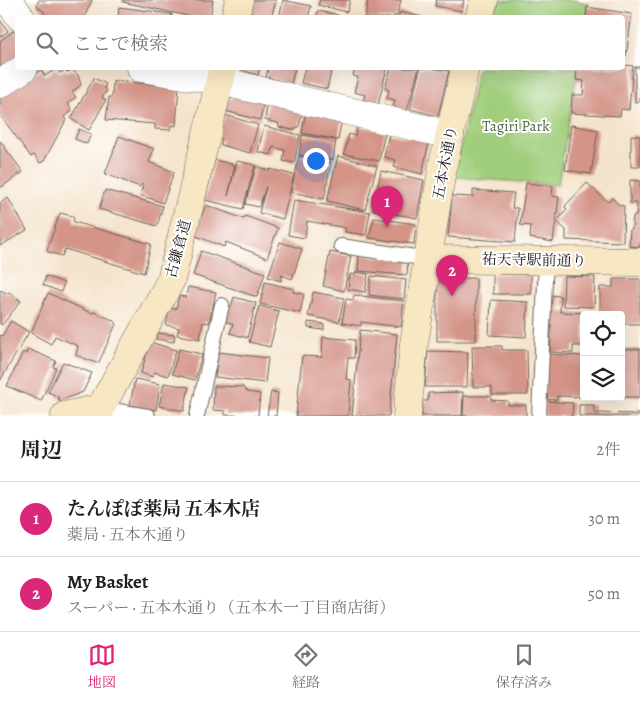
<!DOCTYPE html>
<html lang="ja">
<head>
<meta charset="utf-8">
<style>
  body { margin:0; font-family:Alegreya,"Noto Serif JP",serif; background:#f6f6f6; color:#222 }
  .controls { position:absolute; right:15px; bottom:15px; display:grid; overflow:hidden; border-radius:5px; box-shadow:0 5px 20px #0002 }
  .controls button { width:45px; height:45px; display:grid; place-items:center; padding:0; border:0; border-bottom:1px solid #e0e0e0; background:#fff; color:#222; font:25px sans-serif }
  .you { position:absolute; left:315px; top:160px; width:18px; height:18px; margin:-12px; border:4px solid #fff; border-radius:50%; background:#1a73e8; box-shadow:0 0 0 8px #1a73e833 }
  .badge { display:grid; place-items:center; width:32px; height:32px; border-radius:50%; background:#db2777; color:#fff; font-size:16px; font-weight:700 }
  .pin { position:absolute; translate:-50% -41px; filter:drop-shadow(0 1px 2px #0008) }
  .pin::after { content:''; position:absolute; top:26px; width:18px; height:15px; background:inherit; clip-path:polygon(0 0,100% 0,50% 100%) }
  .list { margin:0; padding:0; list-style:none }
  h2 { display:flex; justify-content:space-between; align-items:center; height:65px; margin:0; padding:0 20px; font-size:21px }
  h2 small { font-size:16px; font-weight:400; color:#767676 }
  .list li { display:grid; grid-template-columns:32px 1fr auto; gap:15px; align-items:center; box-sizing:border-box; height:75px; padding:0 20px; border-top:1px solid #e0e0e0 }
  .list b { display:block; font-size:19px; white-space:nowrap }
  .list p { margin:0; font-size:16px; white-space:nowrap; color:#767676 }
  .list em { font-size:16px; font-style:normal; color:#767676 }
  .icon { flex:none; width:28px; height:28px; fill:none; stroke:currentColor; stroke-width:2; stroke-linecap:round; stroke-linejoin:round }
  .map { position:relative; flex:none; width:640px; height:416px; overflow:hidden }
  .search { position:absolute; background:#fff; box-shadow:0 5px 20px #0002; left:15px; right:15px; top:15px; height:55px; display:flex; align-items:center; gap:12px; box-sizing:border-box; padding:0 18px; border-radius:5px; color:#767676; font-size:19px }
  .sheet { height:215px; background:#fff }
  nav { display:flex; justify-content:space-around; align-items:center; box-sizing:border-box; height:70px; border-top:1px solid #e0e0e0; background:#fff; font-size:14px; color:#767676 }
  nav a { display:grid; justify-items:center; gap:2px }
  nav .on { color:#db2777 }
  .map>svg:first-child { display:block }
  .green { fill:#a0ce7b; stroke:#5e754c }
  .building { fill:#d49488 }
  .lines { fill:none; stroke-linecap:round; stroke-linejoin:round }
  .lane-casing { stroke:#68625a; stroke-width:16 }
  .street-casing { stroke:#68625a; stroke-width:29 }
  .secondary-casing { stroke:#68625a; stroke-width:29 }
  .lane { stroke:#fff; stroke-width:14 }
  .street { stroke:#fff; stroke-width:28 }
  .secondary { stroke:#f8e7c3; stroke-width:28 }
  .labels { text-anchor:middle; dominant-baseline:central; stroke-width:4; stroke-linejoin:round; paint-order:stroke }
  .park-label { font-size:15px; fill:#516342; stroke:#fff }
  .street-label { font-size:15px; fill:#1c1c1c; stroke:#fff }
</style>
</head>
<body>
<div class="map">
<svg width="640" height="416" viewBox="0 0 640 416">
  <rect width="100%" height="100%" fill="#fff"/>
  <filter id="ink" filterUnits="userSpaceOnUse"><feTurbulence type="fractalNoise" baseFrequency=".02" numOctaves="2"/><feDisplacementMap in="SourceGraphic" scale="10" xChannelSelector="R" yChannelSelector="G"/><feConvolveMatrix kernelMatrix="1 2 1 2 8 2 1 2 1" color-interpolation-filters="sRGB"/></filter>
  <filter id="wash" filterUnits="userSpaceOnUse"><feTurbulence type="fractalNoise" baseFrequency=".0096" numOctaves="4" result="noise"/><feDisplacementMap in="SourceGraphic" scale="20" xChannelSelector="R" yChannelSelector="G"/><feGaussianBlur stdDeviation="1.12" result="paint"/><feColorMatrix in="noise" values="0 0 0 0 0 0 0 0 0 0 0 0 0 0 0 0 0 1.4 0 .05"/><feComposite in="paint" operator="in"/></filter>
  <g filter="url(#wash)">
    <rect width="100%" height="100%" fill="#f5e4cc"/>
    <g class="green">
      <path d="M498,0H574L588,3L586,17L492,18Z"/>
      <path d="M478,68H578L558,185L454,177Z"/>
    </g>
    <g id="blocks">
      <g class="building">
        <path d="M39,0H92L84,18H53L46,15L43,11L38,7L37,4Z"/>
        <path d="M123,0H213L210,18H198L123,2Z"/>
        <path d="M251,0H276L271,18L248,12Z"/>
        <path d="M283,0L311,6L308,18H279Z"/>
        <path d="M320,0H350L347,12L318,5Z"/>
        <path d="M368,0H401L397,16H394V18H365Z"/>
        <path d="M436,0H464L462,11L435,6Z"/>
        <path d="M119,7L172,14L171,18H118Z"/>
        <path d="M587,7L632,14L626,56H622V18H586Z"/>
        <path d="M318,11L338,15L337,18H316Z"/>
        <path d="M400,12L423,17V18H398Z"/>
        <path d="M0,20L8,31L0,37Z"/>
        <path d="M13,31L18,37V56L0,69V41Z"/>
        <path d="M622,65L633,66L629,110L621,109L620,116L571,113L572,95H583L584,81L576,80L577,68L604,69V68H622Z"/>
        <rect x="635" y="67" width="5" height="35"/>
        <path d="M236,68H260L258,75Z"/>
        <path d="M268,68H295L291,84L266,77Z"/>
        <path d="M305,68H332L327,89L301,83Z"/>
        <path d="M355,68H387L378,105L363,101L365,95L354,92L358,77L353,76Z"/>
        <path d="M391,68H419L407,111L393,107L395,100L387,98L389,90L385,88Z"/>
        <path d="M420,68H432L449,71L438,116L410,109Z"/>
        <path d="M56,69L60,73L65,70L67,72L72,70L78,75L81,85L72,92L76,97L68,103L72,111L64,117L66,120L44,161L40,163L34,155L31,157L0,115V98L41,70L45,76Z"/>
        <path d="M94,78L106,84L104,88L107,90L102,98L106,100L89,130L71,119Z"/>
        <path d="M113,81L179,86L176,126L171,125L170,130L155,129V124L106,120L109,97H112Z"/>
        <path d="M234,90L265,97L260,120L225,111L228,98L232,99Z"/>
        <path d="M268,102L303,109L299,126L293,130L279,127L278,123L265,120Z"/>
        <path d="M306,110L342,117L338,140L302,133Z"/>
        <path d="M225,115L258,125L250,153L221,145L222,139L218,138Z"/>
        <path d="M571,125L598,130L591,174L565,170Z"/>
        <path d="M264,126L300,135L294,163L283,161L285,150L273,147L271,155L258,152Z"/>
        <path d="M358,126L385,132L379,161L344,154L349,134L355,136Z"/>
        <path d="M79,129L91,134L87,144L75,139Z"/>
        <path d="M389,134L429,142L422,174L394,167L396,160L384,157Z"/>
        <path d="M302,135L336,140L333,160L299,155Z"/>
        <path d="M631,135L640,136V167H631Z"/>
        <path d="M119,136L154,149L149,162L174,172L163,203L140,195L143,185L141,184L140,187L105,174Z"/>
        <path d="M0,141L23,172L0,188Z"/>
        <path d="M299,156L331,163L324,199L291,192Z"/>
        <path d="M338,156L377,166L365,210L327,201Z"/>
        <path d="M215,160L235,165L228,196L237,161L255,165L243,209L205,200Z"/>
        <path d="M256,166L270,171V169L294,175L283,219L259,213L266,187L259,207L245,204Z"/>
        <path d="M381,171L424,180L417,218L373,210Z"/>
        <path d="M630,180L640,181V247L629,246L630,229H632L633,216H636L637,203H630Z"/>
        <path d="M526,183L553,186L552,196L559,197L553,242L530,238L531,226L520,225Z"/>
        <path d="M587,183L608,202L612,198L619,205L624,206L623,242L566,240V230L556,221L567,210L565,206Z"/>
        <path d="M105,190L163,206L157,226L99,209Z"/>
        <path d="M473,190L514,193L512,208H518L515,242L448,237L452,196L473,197Z"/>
        <path d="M8,198L27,230L0,246V203Z"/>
        <path d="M294,200L370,212L366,235L345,232L346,228L307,221L305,238L288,235Z"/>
        <path d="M206,205L244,219L245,216L278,228L267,258L226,242L224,247L194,235Z"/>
        <path d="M60,213L73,216L74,222L151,244L144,273L65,249L62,256L48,252L47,250Z"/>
        <path d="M374,218L416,224L414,244L369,238Z"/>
        <path d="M280,242L302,249L292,279L282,275L281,281L268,277Z"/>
        <path d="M201,251L265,273L257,297L193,275Z"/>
        <path d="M330,252L351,256L344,291L323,286Z"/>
        <path d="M359,255L408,260L407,275L358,271Z"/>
        <path d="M356,272L368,274L365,292L348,289L350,274L355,275Z"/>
        <rect x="493" y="274" width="38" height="20"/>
        <path d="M46,276L64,283L61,292L43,285Z"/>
        <path d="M371,276L406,280L404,299L369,295Z"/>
        <path d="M564,276L595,277L594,307L563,306Z"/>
        <path d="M476,278V341H437V279Z"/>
        <path d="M613,279H640V324H621V315H600V287H613Z"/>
        <path d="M265,282L294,289L293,292L304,294L300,313L260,304Z"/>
        <path d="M188,287L216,292L209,323L203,322L200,339L177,335L179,328L166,325L170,308L176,309L179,296L186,297Z"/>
        <path d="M1,290L7,294L9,292L21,301L2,325L0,324V291Z"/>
        <path d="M313,292L344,298L339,322L308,316Z"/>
        <path d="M48,293L91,313L94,312L113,320L116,324L99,362L96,363L76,355L78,346L55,336L51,344L31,333Z"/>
        <path d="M354,295L404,301L401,327L361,322V326L342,323L346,299L353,300Z"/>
        <path d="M548,295L561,296L560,312L591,313V315H584V346H573V353L550,352L551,325H547Z"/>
        <path d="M234,297L256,303L247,338L230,333L233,324L224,321L228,306L231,307Z"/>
        <path d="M491,300L528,302L526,337L489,335Z"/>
        <path d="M259,306L279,311L270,347L249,342Z"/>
        <path d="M11,321L29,332L0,381V335L2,336Z"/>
        <path d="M308,322L324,324V330L308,328Z"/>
        <path d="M360,330L397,334L389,416H352Z"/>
        <path d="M157,333L175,335L174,342L156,339Z"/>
        <path d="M323,337L355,340L354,358H348L346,379L351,380L348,416H296L302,356L322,357Z"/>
        <path d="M150,342L176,350L168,376L154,372L153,377L141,373Z"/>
        <path d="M472,346H502V350H527L528,395H492V387H473Z"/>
        <path d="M28,349L56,361L53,367L56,368L41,401L7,386L23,352L26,354Z"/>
        <path d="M179,349L202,354L195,380L172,374Z"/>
        <rect x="621" y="349" width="19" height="48"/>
        <path d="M428,351L468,352L467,387H425Z"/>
        <path d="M218,352L268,358L265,383L215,377Z"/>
        <path d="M547,354L584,356V371L581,370V375L584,376V397L557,396V400L544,399Z"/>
        <path d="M63,362L92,373L83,392L60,401L57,396L48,392Z"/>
        <path d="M135,379L160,384L156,410L130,405Z"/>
        <path d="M164,383L189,387L184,411L159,406Z"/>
        <path d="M214,386L243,387L247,392L260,394L258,416L228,415H225V411L213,410Z"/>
        <path d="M271,392L278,393L276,416H267Z"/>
        <path d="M463,392L462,416H422V401H428V393Z"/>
        <path d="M464,396H491V400L508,401V405H526V416H463Z"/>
        <path d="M545,401L573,403L572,416H545Z"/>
        <path d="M579,405H594V413L640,414V416H579Z"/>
      </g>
    </g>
  </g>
  <g filter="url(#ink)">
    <use href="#blocks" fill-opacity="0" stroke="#68625a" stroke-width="1"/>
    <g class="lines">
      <g class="lane-casing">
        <g id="lane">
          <path d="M341,246L429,259"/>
          <path d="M100,408L148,416"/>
          <path d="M197,416L222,305"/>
          <path d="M539,416L546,260"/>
        </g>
      </g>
      <g class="street-casing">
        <g id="street">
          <path d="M8,0L21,18"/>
          <path d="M141,68L220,81L450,135"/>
          <path d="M0,84L24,68"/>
        </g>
      </g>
      <g class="secondary-casing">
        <g id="secondary">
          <path d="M235,18L239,0"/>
          <path d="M479,18L484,0"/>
          <path d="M429,259L640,262"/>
          <path d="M65,416L100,408"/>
          <path d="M96,416L171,280L223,68"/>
          <path d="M407,416L414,344L443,164L465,68"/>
        </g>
      </g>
      <use href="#lane" class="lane"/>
      <use href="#street" class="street"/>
      <use href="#secondary" class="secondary"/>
    </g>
  </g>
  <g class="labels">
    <g class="park-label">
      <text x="516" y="126">Tagiri Park</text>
    </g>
    <g class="street-label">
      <text transform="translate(445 163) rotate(-79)">五本木通り</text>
      <text transform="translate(178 249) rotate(-75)">古鎌倉道</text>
      <text transform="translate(534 260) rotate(1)">祐天寺駅前通り</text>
    </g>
  </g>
</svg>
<div class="controls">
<button><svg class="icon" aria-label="locate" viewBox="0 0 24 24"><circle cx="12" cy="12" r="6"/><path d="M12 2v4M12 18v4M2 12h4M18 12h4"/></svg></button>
<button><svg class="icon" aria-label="layers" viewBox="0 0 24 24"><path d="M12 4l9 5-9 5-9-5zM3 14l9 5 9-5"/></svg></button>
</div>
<div class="you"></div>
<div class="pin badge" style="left:387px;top:227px">1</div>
<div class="pin badge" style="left:452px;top:296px">2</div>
<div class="search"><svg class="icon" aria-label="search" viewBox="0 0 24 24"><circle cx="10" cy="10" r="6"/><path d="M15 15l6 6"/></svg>ここで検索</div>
</div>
<section class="sheet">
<h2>周辺<small>2件</small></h2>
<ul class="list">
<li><span class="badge">1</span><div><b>たんぽぽ薬局 五本木店</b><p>薬局 · 五本木通り</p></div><em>30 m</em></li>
<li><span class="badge">2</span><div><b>My Basket</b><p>スーパー · 五本木通り（五本木一丁目商店街）</p></div><em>50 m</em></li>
</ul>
</section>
<nav>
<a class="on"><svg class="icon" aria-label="map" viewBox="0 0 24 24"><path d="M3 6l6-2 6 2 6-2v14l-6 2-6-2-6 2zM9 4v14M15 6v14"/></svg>地図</a>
<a><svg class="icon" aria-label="directions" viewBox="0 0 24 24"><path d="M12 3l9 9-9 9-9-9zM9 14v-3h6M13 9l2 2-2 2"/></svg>経路</a>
<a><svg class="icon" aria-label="saved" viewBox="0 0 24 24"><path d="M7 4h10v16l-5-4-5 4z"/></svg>保存済み</a>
</nav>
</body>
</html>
